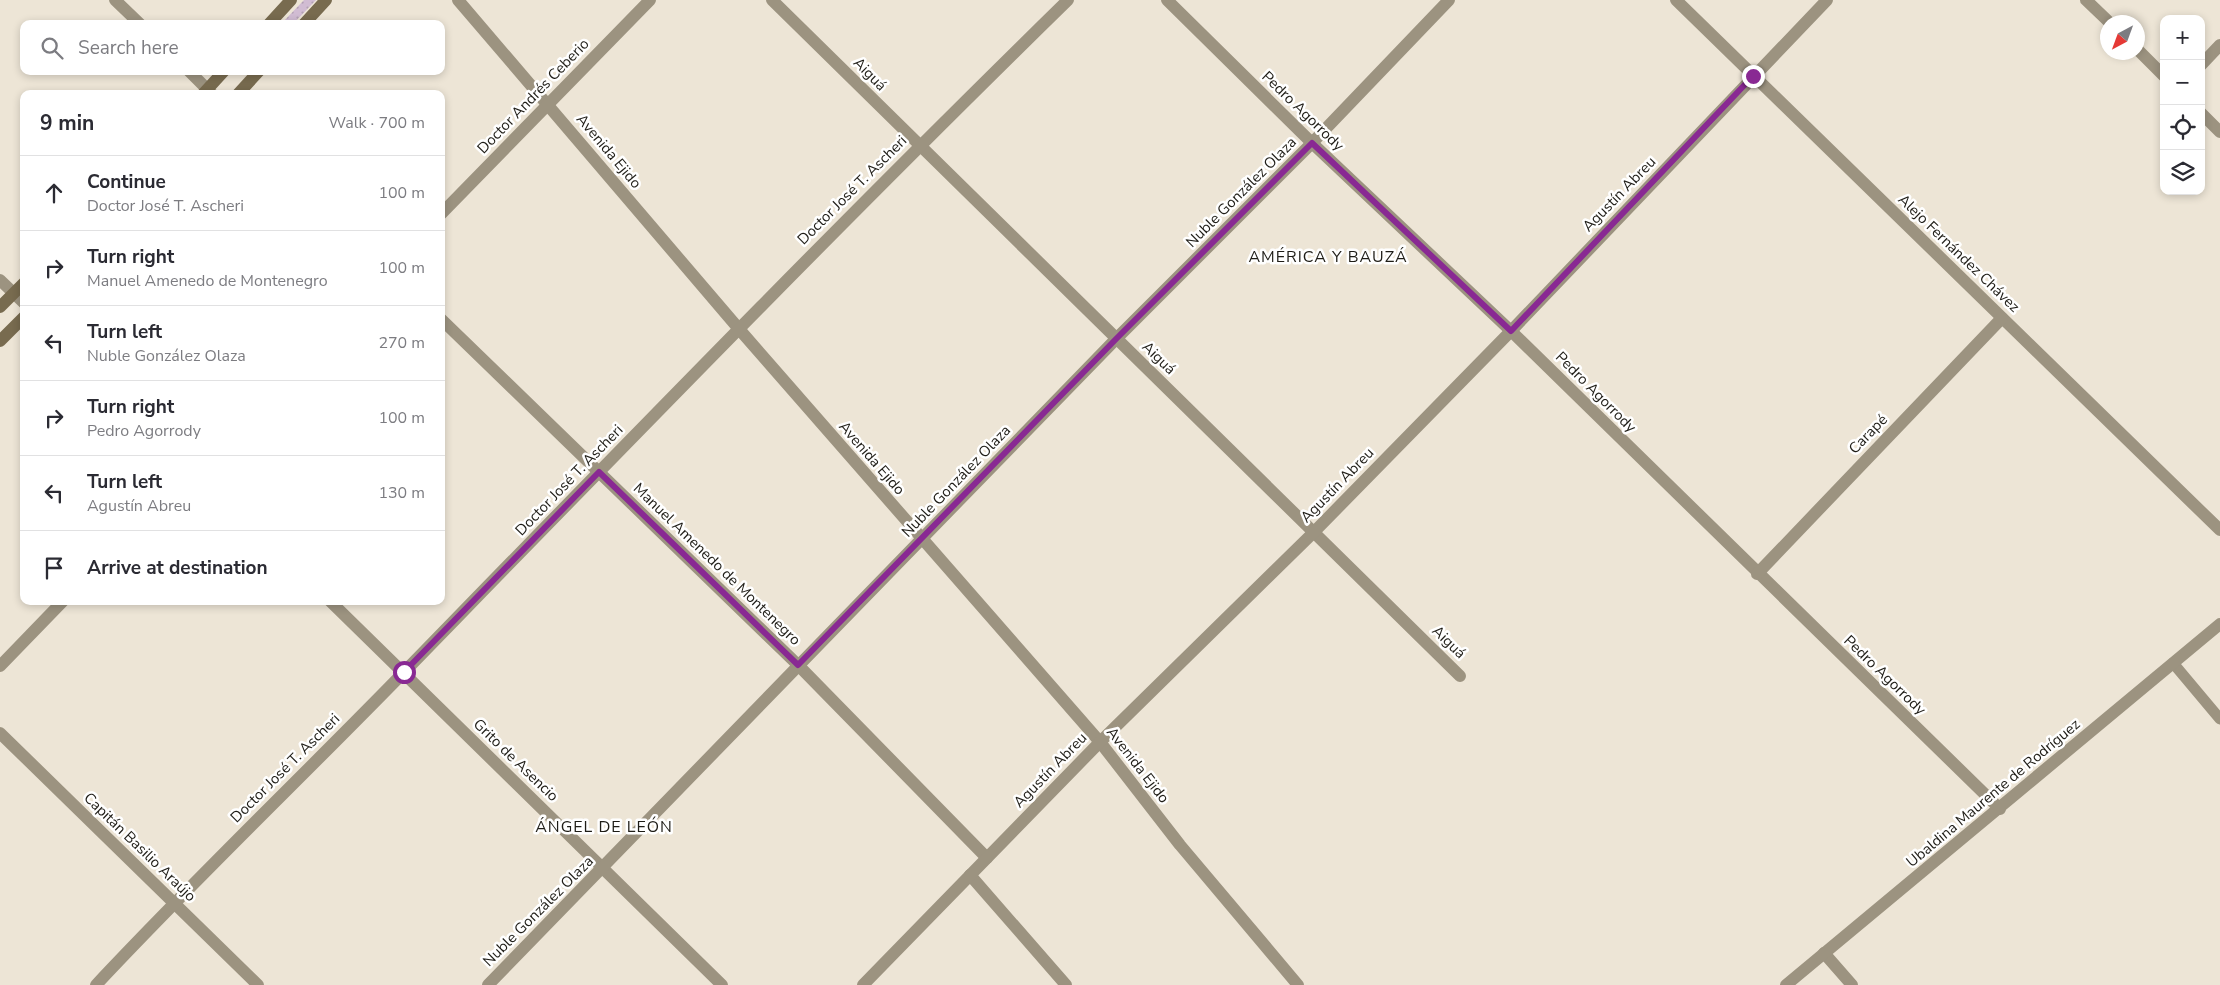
<!DOCTYPE html>
<html lang="en">
<head>
<meta charset="utf-8">
<style>
  body { margin:0; font-family:"Nunito Sans",sans-serif; background:#f2f2f3; color:#2b2b33 }
  .controls { position:absolute; right:15px; top:15px; display:grid; overflow:hidden; border-radius:10px; box-shadow:0 2px 8px #0003 }
  .controls button { width:45px; height:45px; display:grid; place-items:center; padding:0; border:0; border-bottom:1px solid #e1e1e2; background:#fff; color:#2b2b33; font:25px sans-serif }
  .compass { position:absolute; left:2100px; top:15px; width:45px; height:45px; border-radius:50%; background:#fff; box-shadow:0 2px 8px #0003; rotate:221deg }
  .stop { position:absolute; width:15px; height:15px; margin:-11px; border:4px solid #892993; border-radius:50%; background:#fff }
  .stop.end { background:#892993; border-color:#fff; box-shadow:0 1px 5px #0008 }
  .list { margin:0; padding:0; list-style:none }
  h2 { display:flex; justify-content:space-between; align-items:center; height:65px; margin:0; padding:0 20px; font-size:21px }
  h2 small { font-size:16px; font-weight:400; color:#7c7c81 }
  .list li { display:grid; grid-template-columns:32px 1fr auto; gap:15px; align-items:center; box-sizing:border-box; height:75px; padding:0 20px; border-top:1px solid #e1e1e2 }
  .list b { display:block; font-size:19px; white-space:nowrap }
  .list p { margin:0; font-size:16px; white-space:nowrap; color:#7c7c81 }
  .list em { font-size:16px; font-style:normal; color:#7c7c81 }
  .icon { flex:none; width:28px; height:28px; fill:none; stroke:currentColor; stroke-width:2; stroke-linecap:round; stroke-linejoin:round }
  .map { position:relative; flex:none; width:2220px; height:985px; overflow:hidden }
  .search { position:absolute; background:#fff; box-shadow:0 2px 8px #0003; left:20px; top:20px; width:425px; height:55px; display:flex; align-items:center; gap:12px; box-sizing:border-box; padding:0 18px; border-radius:10px; color:#7c7c81; font-size:19px }
  .panel { position:absolute; background:#fff; box-shadow:0 2px 8px #0003; left:20px; top:90px; width:425px; height:515px; border-radius:10px }
  .map>svg:first-child { display:block }
  .grass { fill:url(#grass-dots) }
  .lines { fill:none; stroke-linecap:round; stroke-linejoin:round }
  .lane { stroke:#9c9380; stroke-width:11 }
  .street { stroke:#9c9380; stroke-width:12 }
  .secondary { stroke:#786b4f; stroke-width:12 }
  .route { stroke:#892993; stroke-width:6 }
  .labels { text-anchor:middle; dominant-baseline:central; stroke-width:5; stroke-linejoin:round; paint-order:stroke }
  .street-label { font-size:15px; fill:#1e1c16; stroke:#fff }
  .neighbourhood-label { font-size:16px; letter-spacing:1px; fill:#1e1c16; stroke:#fff }
</style>
</head>
<body>
<div class="map">
<svg width="2220" height="985" viewBox="0 0 2220 985">
  <defs>
    <pattern id="grass-dots" width="8" height="8" patternUnits="userSpaceOnUse" patternTransform="scale(1.25)"><rect width="8" height="8" fill="#d1bcd3"/><path d="M2 2h.1M6 6h.1" fill="none" stroke="#b3a1b4" stroke-width="1.8" stroke-linecap="round"/></pattern>
  </defs>
  <rect width="100%" height="100%" fill="#ede5d6"/>
  <path class="grass" d="M304,0H316L293,24H281Z"/>
  <g class="lines">
    <path class="lane" d="M2173,663L2220,719"/>
    <g class="street">
      <path d="M115,0L140,24"/>
      <path d="M458,0L739,329L1100,742L1180,845L1298,985"/>
      <path d="M772,0L1460,676"/>
      <path d="M1167,0L1312,143L1511,331L2000,809"/>
      <path d="M1676,0L2220,530"/>
      <path d="M2086,0L2109,22"/>
      <path d="M2138,50L2164,76"/>
      <path d="M2201,65L2220,45"/>
      <path d="M189,71L212,94"/>
      <path d="M2201,113L2220,132"/>
      <path d="M441,214L650,0"/>
      <path d="M0,280L24,303"/>
      <path d="M441,319L798,665L987,858"/>
      <path d="M1757,574L2002,318"/>
      <path d="M330,601L722,985"/>
      <path d="M0,666L63,601"/>
      <path d="M0,733L258,985"/>
      <path d="M970,875L1066,985"/>
      <path d="M1824,953L1852,985"/>
      <path d="M96,985C197,877 305,774 408,668C626,444 844,219 1068,0"/>
      <path d="M488,985L1116,339L1312,143L1449,0"/>
      <path d="M863,985L1100,742L1314,532L1511,331L1827,0"/>
      <path d="M1786,985L2220,624"/>
    </g>
    <g class="secondary">
      <path d="M269,24L291,0"/>
      <path d="M304,24L326,0"/>
      <path d="M203,94L224,71"/>
      <path d="M238,94L259,71"/>
      <path d="M0,307L24,283"/>
      <path d="M0,341L24,317"/>
    </g>
  </g>
  <g class="lines">
    <path class="route" d="M404,672L599,472L798,665L1116,339L1312,143L1511,331L1753,76"/>
  </g>
  <g class="labels">
    <g class="street-label">
      <text transform="translate(870 74) rotate(45)">Aiguá</text>
      <text transform="translate(533 96) rotate(-46)">Doctor Andrés Ceberio</text>
      <text transform="translate(1303 111) rotate(44)">Pedro Agorrody</text>
      <text transform="translate(609 151) rotate(50)">Avenida Ejido</text>
      <text transform="translate(852 190) rotate(-45)">Doctor José T. Ascheri</text>
      <text transform="translate(1241 192) rotate(-45)">Nuble González Olaza</text>
      <text transform="translate(1619 194) rotate(-46)">Agustín Abreu</text>
      <text transform="translate(1959 253) rotate(44)">Alejo Fernández Chávez</text>
      <text transform="translate(1159 358) rotate(44)">Aiguá</text>
      <text transform="translate(1596 392) rotate(45)">Pedro Agorrody</text>
      <text transform="translate(1868 434) rotate(-46)">Carapé</text>
      <text transform="translate(872 458) rotate(49)">Avenida Ejido</text>
      <text transform="translate(569 480) rotate(-46)">Doctor José T. Ascheri</text>
      <text transform="translate(956 481) rotate(-46)">Nuble González Olaza</text>
      <text transform="translate(1337 485) rotate(-46)">Agustín Abreu</text>
      <text transform="translate(717 564) rotate(44)">Manuel Amenedo de Montenegro</text>
      <text transform="translate(1449 642) rotate(44)">Aiguá</text>
      <text transform="translate(1885 675) rotate(44)">Pedro Agorrody</text>
      <text transform="translate(516 760) rotate(44)">Grito de Asencio</text>
      <text transform="translate(1138 765) rotate(52)">Avenida Ejido</text>
      <text transform="translate(285 768) rotate(-45)">Doctor José T. Ascheri</text>
      <text transform="translate(1050 770) rotate(-46)">Agustín Abreu</text>
      <text transform="translate(1993 793) rotate(-40)">Ubaldina Maurente de Rodríguez</text>
      <text transform="translate(140 847) rotate(44)">Capitán Basilio Araújo</text>
      <text transform="translate(538 911) rotate(-45)">Nuble González Olaza</text>
    </g>
    <g class="neighbourhood-label">
      <text x="1328" y="257">AMÉRICA Y BAUZÁ</text>
      <text x="604" y="827">ÁNGEL DE LEÓN</text>
    </g>
  </g>
</svg>
<div class="controls">
<button>+</button>
<button>−</button>
<button><svg class="icon" aria-label="locate" viewBox="0 0 24 24"><circle cx="12" cy="12" r="6"/><path d="M12 2v4M12 18v4M2 12h4M18 12h4"/></svg></button>
<button><svg class="icon" aria-label="layers" viewBox="0 0 24 24"><path d="M12 4l9 5-9 5-9-5zM3 14l9 5 9-5"/></svg></button>
</div>
<svg class="compass" viewBox="-18 -18 36 36"><path d="M0-13l5 13h-10z" fill="#e53935"/><path d="M0 13l5-13h-10z" fill="#7c7c81"/></svg>
<div class="stop" style="left:404px;top:672px"></div>
<div class="stop end" style="left:1753px;top:76px"></div>
<div class="search"><svg class="icon" aria-label="search" viewBox="0 0 24 24"><circle cx="10" cy="10" r="6"/><path d="M15 15l6 6"/></svg>Search here</div>
<section class="panel">
<h2>9 min<small>Walk · 700 m</small></h2>
<ul class="list">
<li><svg class="icon" aria-label="ahead" viewBox="0 0 24 24"><path d="M12 20V5M6 11l6-6 6 6"/></svg><div><b>Continue</b><p>Doctor José T. Ascheri</p></div><em>100 m</em></li>
<li><svg class="icon" aria-label="right" viewBox="0 0 24 24"><path d="M7 20v-9h11M14 6l5 5-5 5"/></svg><div><b>Turn right</b><p>Manuel Amenedo de Montenegro</p></div><em>100 m</em></li>
<li><svg class="icon" aria-label="left" viewBox="0 0 24 24"><path d="M17 20v-9H6M10 6l-5 5 5 5"/></svg><div><b>Turn left</b><p>Nuble González Olaza</p></div><em>270 m</em></li>
<li><svg class="icon" aria-label="right" viewBox="0 0 24 24"><path d="M7 20v-9h11M14 6l5 5-5 5"/></svg><div><b>Turn right</b><p>Pedro Agorrody</p></div><em>100 m</em></li>
<li><svg class="icon" aria-label="left" viewBox="0 0 24 24"><path d="M17 20v-9H6M10 6l-5 5 5 5"/></svg><div><b>Turn left</b><p>Agustín Abreu</p></div><em>130 m</em></li>
<li><svg class="icon" aria-label="arrive" viewBox="0 0 24 24"><path d="M6 21V4h12l-3 4 3 4H6"/></svg><div><b>Arrive at destination</b></div></li>
</ul>
</section>
</div>
</body>
</html>
